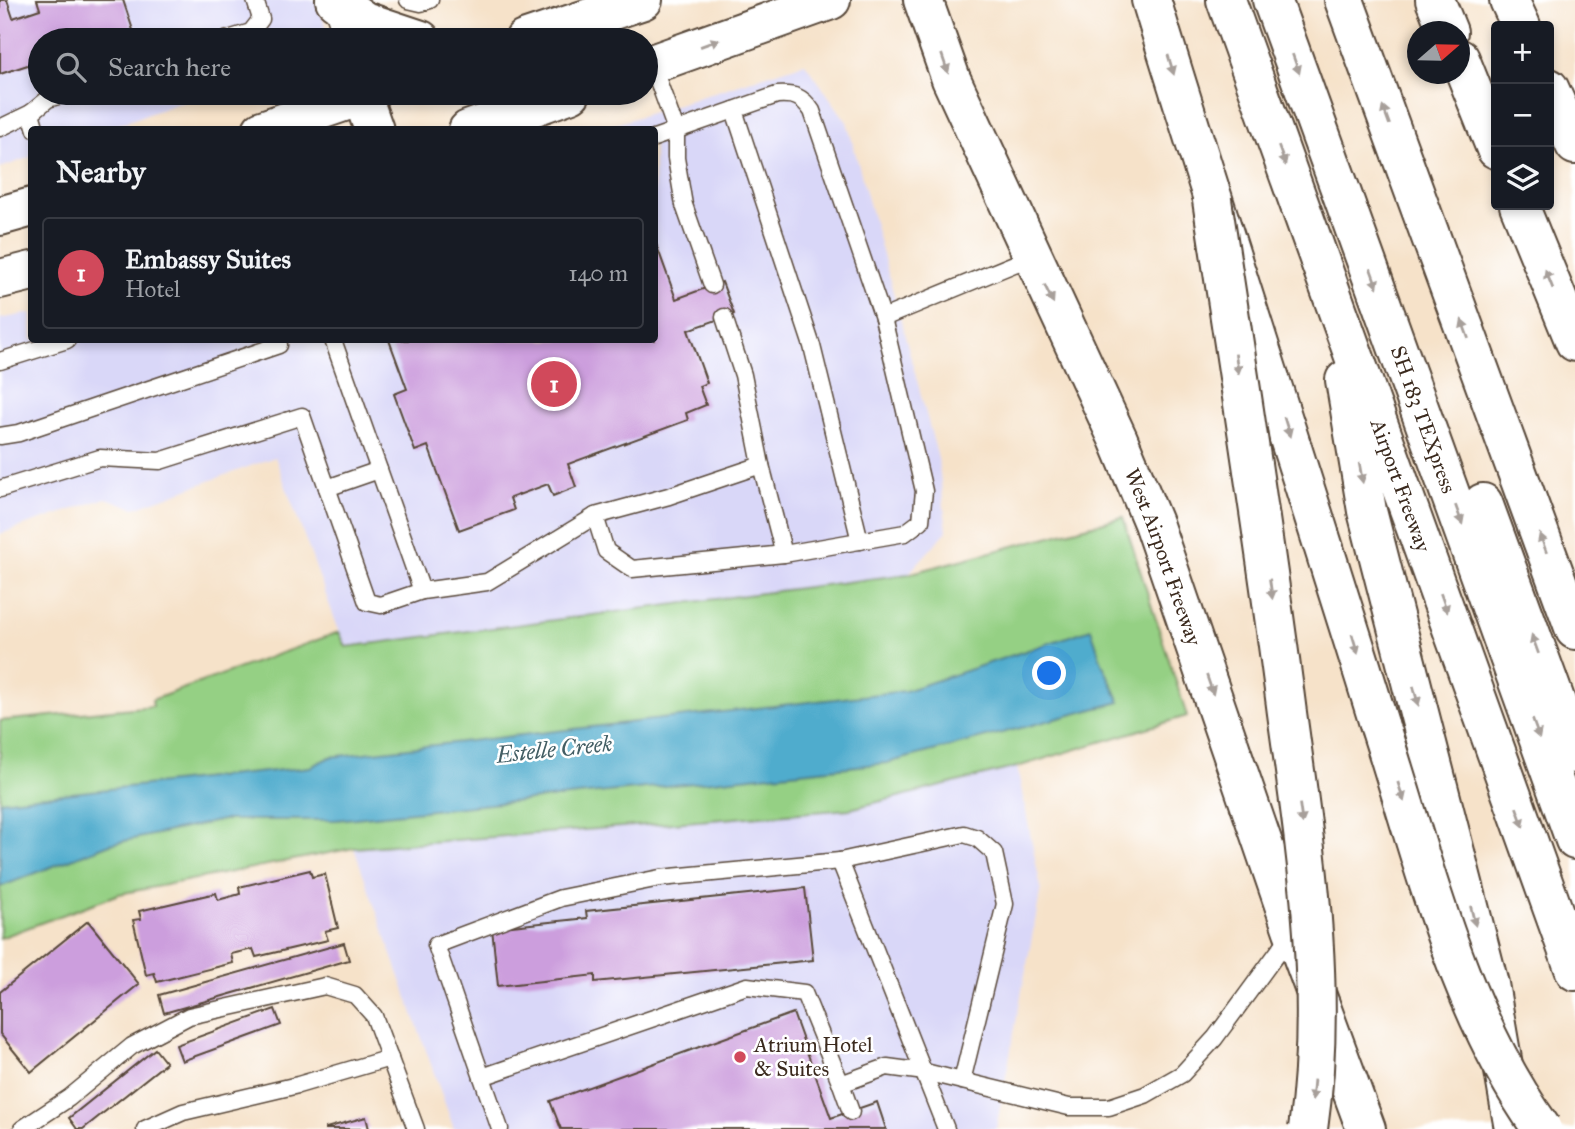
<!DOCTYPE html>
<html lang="en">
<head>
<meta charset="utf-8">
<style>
  body { margin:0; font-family:"IM FELL Great Primer",serif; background:#20242c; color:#f1f3f6 }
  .controls { position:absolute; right:21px; top:21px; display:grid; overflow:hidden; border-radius:7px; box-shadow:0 4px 10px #0003 }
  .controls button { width:63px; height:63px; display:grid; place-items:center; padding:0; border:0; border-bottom:2px solid #363941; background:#171b24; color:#f1f3f6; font:35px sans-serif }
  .compass { position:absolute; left:1407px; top:21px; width:63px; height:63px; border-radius:50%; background:#171b24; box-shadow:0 4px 10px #0003; rotate:70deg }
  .you { position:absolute; left:1050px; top:674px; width:24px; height:24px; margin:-18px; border:5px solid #fff; border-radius:50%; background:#1a73e8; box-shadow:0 0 0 10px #1a73e833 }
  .badge { display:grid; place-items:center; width:46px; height:46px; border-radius:50%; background:#d1495b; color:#fff; font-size:23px; font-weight:700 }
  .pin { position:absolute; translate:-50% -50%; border:4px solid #fff; box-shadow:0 2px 7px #0006 }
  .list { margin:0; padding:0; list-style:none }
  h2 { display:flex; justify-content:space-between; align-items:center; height:91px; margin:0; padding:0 28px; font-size:30px }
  h2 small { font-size:23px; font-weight:400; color:#9ea1a6 }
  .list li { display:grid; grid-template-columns:46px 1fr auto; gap:21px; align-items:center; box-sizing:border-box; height:112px; margin:0 14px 14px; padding:0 14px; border:2px solid #363941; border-radius:7px }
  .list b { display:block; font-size:26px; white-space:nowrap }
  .list p { margin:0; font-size:23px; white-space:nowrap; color:#9ea1a6 }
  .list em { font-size:23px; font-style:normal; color:#9ea1a6 }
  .icon { flex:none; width:38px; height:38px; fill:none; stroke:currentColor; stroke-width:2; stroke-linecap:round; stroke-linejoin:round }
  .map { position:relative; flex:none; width:1575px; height:1129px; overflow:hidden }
  .search { position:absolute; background:#171b24; box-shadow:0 4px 10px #0003; left:28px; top:28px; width:630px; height:77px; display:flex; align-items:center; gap:18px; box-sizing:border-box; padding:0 24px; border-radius:38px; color:#9ea1a6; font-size:26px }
  .panel { position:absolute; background:#171b24; box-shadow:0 4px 10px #0003; left:28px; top:126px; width:630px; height:217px; border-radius:7px }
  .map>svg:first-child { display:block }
  .built { fill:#d9d7f8 }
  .green { fill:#95d084; stroke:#687d51; stroke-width:2 }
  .water { fill:#4faccd; stroke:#456b76; stroke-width:2 }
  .building { fill:#cc9edd }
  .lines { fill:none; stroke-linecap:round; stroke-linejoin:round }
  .lane-casing { stroke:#574638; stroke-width:19 }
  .secondary-casing { stroke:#574638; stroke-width:42 }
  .highway-casing { stroke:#574638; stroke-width:42 }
  .lane { stroke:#fff; stroke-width:16 }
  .secondary { stroke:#fff; stroke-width:38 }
  .highway { stroke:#fff; stroke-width:38 }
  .highway-bridge-casing { stroke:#574638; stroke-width:42; stroke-linecap:butt }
  .highway-bridge { stroke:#fff; stroke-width:38 }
  .oneway { fill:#a79f9a }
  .poi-dot { fill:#d1495b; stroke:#fff; stroke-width:2.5 }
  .labels { text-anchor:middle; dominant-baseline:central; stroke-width:5; stroke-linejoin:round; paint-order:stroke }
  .street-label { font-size:21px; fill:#3b2a1e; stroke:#fff }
  .poi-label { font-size:21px; fill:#3b2a1e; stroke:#fff; text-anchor:start }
  .water-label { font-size:23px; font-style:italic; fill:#435e64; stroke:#fff }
</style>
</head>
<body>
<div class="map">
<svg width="1575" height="1129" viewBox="0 0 1575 1129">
  <rect width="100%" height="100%" fill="#fff"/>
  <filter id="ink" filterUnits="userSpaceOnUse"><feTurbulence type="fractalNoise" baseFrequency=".0143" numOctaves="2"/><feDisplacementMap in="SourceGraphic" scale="14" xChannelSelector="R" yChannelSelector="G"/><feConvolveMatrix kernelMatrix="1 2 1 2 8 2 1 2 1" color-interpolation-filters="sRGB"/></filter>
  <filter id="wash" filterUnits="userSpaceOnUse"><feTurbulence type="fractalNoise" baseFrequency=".00686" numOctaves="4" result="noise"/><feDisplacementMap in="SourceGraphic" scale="28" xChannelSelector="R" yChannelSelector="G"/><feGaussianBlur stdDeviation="1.57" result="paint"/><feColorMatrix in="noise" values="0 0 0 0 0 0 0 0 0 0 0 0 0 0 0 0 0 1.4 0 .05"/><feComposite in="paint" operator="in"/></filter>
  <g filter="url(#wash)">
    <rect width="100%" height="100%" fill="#f6e2c9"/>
    <g class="built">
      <path d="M0,0H317L330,40H40V93H207L106,129L32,130L31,157L0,168Z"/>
      <path d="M805,63L847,122L938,458L947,531L908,574L345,647L275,457L135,508L106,498L0,534V319L31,313L32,340H654V130L601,129Z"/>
      <path d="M1017,767L1041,889L996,1129H454L354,848L850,809Z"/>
    </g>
    <path class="green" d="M1123,517L1187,716L1017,767L850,809L354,848L119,894L0,938V721L153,706L152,700L339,632L346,647L908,574Z"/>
    <path class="water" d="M1091,629L1102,663L1120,702L887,763L336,820H223L110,844L0,887V801L310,767L330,757L905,691Z"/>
    <g id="blocks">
      <g class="building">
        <path d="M0,0H7L13,18L40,9L37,0H123L133,30L102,40H40V61L0,74Z"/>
        <path d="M655,241L676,299L722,282L734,314L688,330L707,383L699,386L706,405L686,413L688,420L568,464L576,487L553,496L548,484L510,498L514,510L459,530L428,446L415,451L394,394L407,389L389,340H654Z"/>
        <path d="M310,870L312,877L325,874L338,928L325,931L328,940L256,957L253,949L231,954L233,963L157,982L154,973L146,975L133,920L141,919L139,911L216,893L218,900L240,894L239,887Z"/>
        <path d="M805,888L813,960L595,982V975L498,986L492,928L587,918L586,911Z"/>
        <path d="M88,921L139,984L31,1072L0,1034V992Z"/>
        <path d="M344,943L349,960L164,1013L159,995Z"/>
        <path d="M275,1009L281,1025L182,1061L176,1045Z"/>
        <path d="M793,1013L831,1118L877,1102L886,1129H561L550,1101Z"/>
        <path d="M155,1049L166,1063L83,1129H77L69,1118Z"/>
        <path d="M366,1117L369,1129H326V1128Z"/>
      </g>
    </g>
  </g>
  <g filter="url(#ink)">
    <use href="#blocks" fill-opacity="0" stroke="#574638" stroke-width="2"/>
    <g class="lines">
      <g class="lane-casing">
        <g id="lane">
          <path d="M408,0L421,3L430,0"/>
          <path d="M332,6L343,40"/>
          <path d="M225,40L251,32L261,19L255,0"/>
          <path d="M652,64L676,130V158L684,205L712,285"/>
          <path d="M734,110L812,346L860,541"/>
          <path d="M0,128L31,113"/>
          <path d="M36,130L31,113L48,99L68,93"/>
          <path d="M724,317L743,375L761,465"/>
          <path d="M883,318L1031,257"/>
          <path d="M333,340L422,591L487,582L595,516L669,496L761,465L784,554L905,533L921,521L924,491L883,318L812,111C802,96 794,94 777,95L654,138"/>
          <path d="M0,361L67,340"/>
          <path d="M0,436L19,433L279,345L277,340"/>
          <path d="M327,488L379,470"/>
          <path d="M0,489L100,458L160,461L302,416L367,602L381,605L422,591"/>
          <path d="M595,516L606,551L632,569L784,554"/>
          <path d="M840,861L964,834L977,838L994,853L1005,904L962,1081"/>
          <path d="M482,1077L747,986L804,993L841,1084L887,1067L925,1072L1069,1107H1109L1145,1095L1182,1074L1215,1038L1292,933"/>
          <path d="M841,1084L851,1112"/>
          <path d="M22,1129L69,1098L132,1046L189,1016L325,986L355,995L374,1016L416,1129"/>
          <path d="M145,1129L183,1112L298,1085L390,1058"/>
          <path d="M500,1129L436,945L561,898L660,878L840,861L946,1129"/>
        </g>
      </g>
      <g class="secondary-casing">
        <g id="secondary">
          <path d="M335,0L364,21L421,40"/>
          <path id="s1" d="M923,0L951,79L1118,439L1153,523L1293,931L1366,1129"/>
          <path d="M524,40L643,0"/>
          <path d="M646,66L831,0"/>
          <path d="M362,96L374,130"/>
          <path d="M262,130L370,93"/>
          <path d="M468,130L571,93"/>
          <path d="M0,216L32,207"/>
          <path d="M0,279L32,271"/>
        </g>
      </g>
      <g class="highway-casing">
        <g id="highway">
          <path d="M1151,0C1225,243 1305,484 1380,727"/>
          <path id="s2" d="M1226,0L1575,971"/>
          <path id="s3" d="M1272,0L1575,840"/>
          <path d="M1344,0L1575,630"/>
          <path d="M1435,0L1448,32"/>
          <path d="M1509,0L1521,26"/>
          <path d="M1460,59L1496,149"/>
          <path d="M1549,88L1575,145"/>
          <path d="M1519,205L1575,342"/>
          <path d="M1345,380L1367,511L1489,984L1514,1129"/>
          <path d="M1483,503L1575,754"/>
        </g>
      </g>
      <use href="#lane" class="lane"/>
      <use href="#secondary" class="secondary"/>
      <use href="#highway" class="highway"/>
      <g class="highway-bridge-casing">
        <g id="highway-bridge">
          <path d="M1212,200C1238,371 1265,541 1287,713C1306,852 1328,989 1308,1129"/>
          <path d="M1380,727C1424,863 1458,1012 1542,1129"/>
        </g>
      </g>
      <use href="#highway-bridge" class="highway-bridge"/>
    </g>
    <defs><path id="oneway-solid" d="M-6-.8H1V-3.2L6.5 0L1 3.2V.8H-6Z" transform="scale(1.75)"/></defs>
    <g class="oneway">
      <use href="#oneway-solid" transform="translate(710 43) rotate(-20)"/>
      <use href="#oneway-solid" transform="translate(945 64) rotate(71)"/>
      <use href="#oneway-solid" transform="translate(1296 64) rotate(70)"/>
      <use href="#oneway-solid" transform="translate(1171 65) rotate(73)"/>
      <use href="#oneway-solid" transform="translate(1386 115) rotate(-110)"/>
      <use href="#oneway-solid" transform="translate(1282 156) rotate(70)"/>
      <use href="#oneway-solid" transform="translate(1374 278) rotate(70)"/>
      <use href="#oneway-solid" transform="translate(1549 279) rotate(-112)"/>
      <use href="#oneway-solid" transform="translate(1049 294) rotate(64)"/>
      <use href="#oneway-solid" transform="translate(1465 329) rotate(-110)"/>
      <use href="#oneway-solid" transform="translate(1237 364) rotate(81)"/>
      <use href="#oneway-solid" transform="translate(1287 427) rotate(73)"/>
      <use href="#oneway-solid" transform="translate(1361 473) rotate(80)"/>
      <use href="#oneway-solid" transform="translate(1459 515) rotate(70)"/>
      <use href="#oneway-solid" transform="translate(1543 543) rotate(-110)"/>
      <use href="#oneway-solid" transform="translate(1271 589) rotate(82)"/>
      <use href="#oneway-solid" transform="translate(1444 603) rotate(70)"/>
      <use href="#oneway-solid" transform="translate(1355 644) rotate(73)"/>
      <use href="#oneway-solid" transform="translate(1535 644) rotate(-110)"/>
      <use href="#oneway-solid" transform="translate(1210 685) rotate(71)"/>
      <use href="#oneway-solid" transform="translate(1416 696) rotate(75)"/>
      <use href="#oneway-solid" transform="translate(1536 729) rotate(70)"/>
      <use href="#oneway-solid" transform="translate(1401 792) rotate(72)"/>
      <use href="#oneway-solid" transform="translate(1301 814) rotate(82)"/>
      <use href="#oneway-solid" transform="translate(1520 817) rotate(70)"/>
      <use href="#oneway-solid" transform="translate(1473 916) rotate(76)"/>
      <use href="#oneway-solid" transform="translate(1313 1090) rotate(95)"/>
    </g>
  </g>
  <circle class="poi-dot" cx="740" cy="1057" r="7"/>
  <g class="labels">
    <g class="street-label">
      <text stroke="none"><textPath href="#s3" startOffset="446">SH 183 TEXpress</textPath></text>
      <text stroke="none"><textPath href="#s2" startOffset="516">Airport Freeway</textPath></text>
      <text stroke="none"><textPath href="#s1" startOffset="607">West Airport Freeway</textPath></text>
    </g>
    <g class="poi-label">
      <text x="754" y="1045">Atrium Hotel<tspan x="754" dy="24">&amp; Suites</tspan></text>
    </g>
    <g class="water-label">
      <text transform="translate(554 749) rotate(-6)">Estelle Creek</text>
    </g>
  </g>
</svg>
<div class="controls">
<button>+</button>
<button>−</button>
<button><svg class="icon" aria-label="layers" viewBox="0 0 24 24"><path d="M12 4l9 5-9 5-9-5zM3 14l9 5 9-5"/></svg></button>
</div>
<svg class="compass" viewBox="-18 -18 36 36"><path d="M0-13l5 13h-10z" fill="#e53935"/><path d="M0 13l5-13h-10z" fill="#9ea1a6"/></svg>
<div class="you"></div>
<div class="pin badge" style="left:554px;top:384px">1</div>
<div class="search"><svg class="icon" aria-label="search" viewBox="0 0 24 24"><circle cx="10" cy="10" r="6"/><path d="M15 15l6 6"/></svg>Search here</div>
<section class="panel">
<h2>Nearby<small></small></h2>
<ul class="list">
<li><span class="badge">1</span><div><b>Embassy Suites</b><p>Hotel</p></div><em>140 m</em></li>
</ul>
</section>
</div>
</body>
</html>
